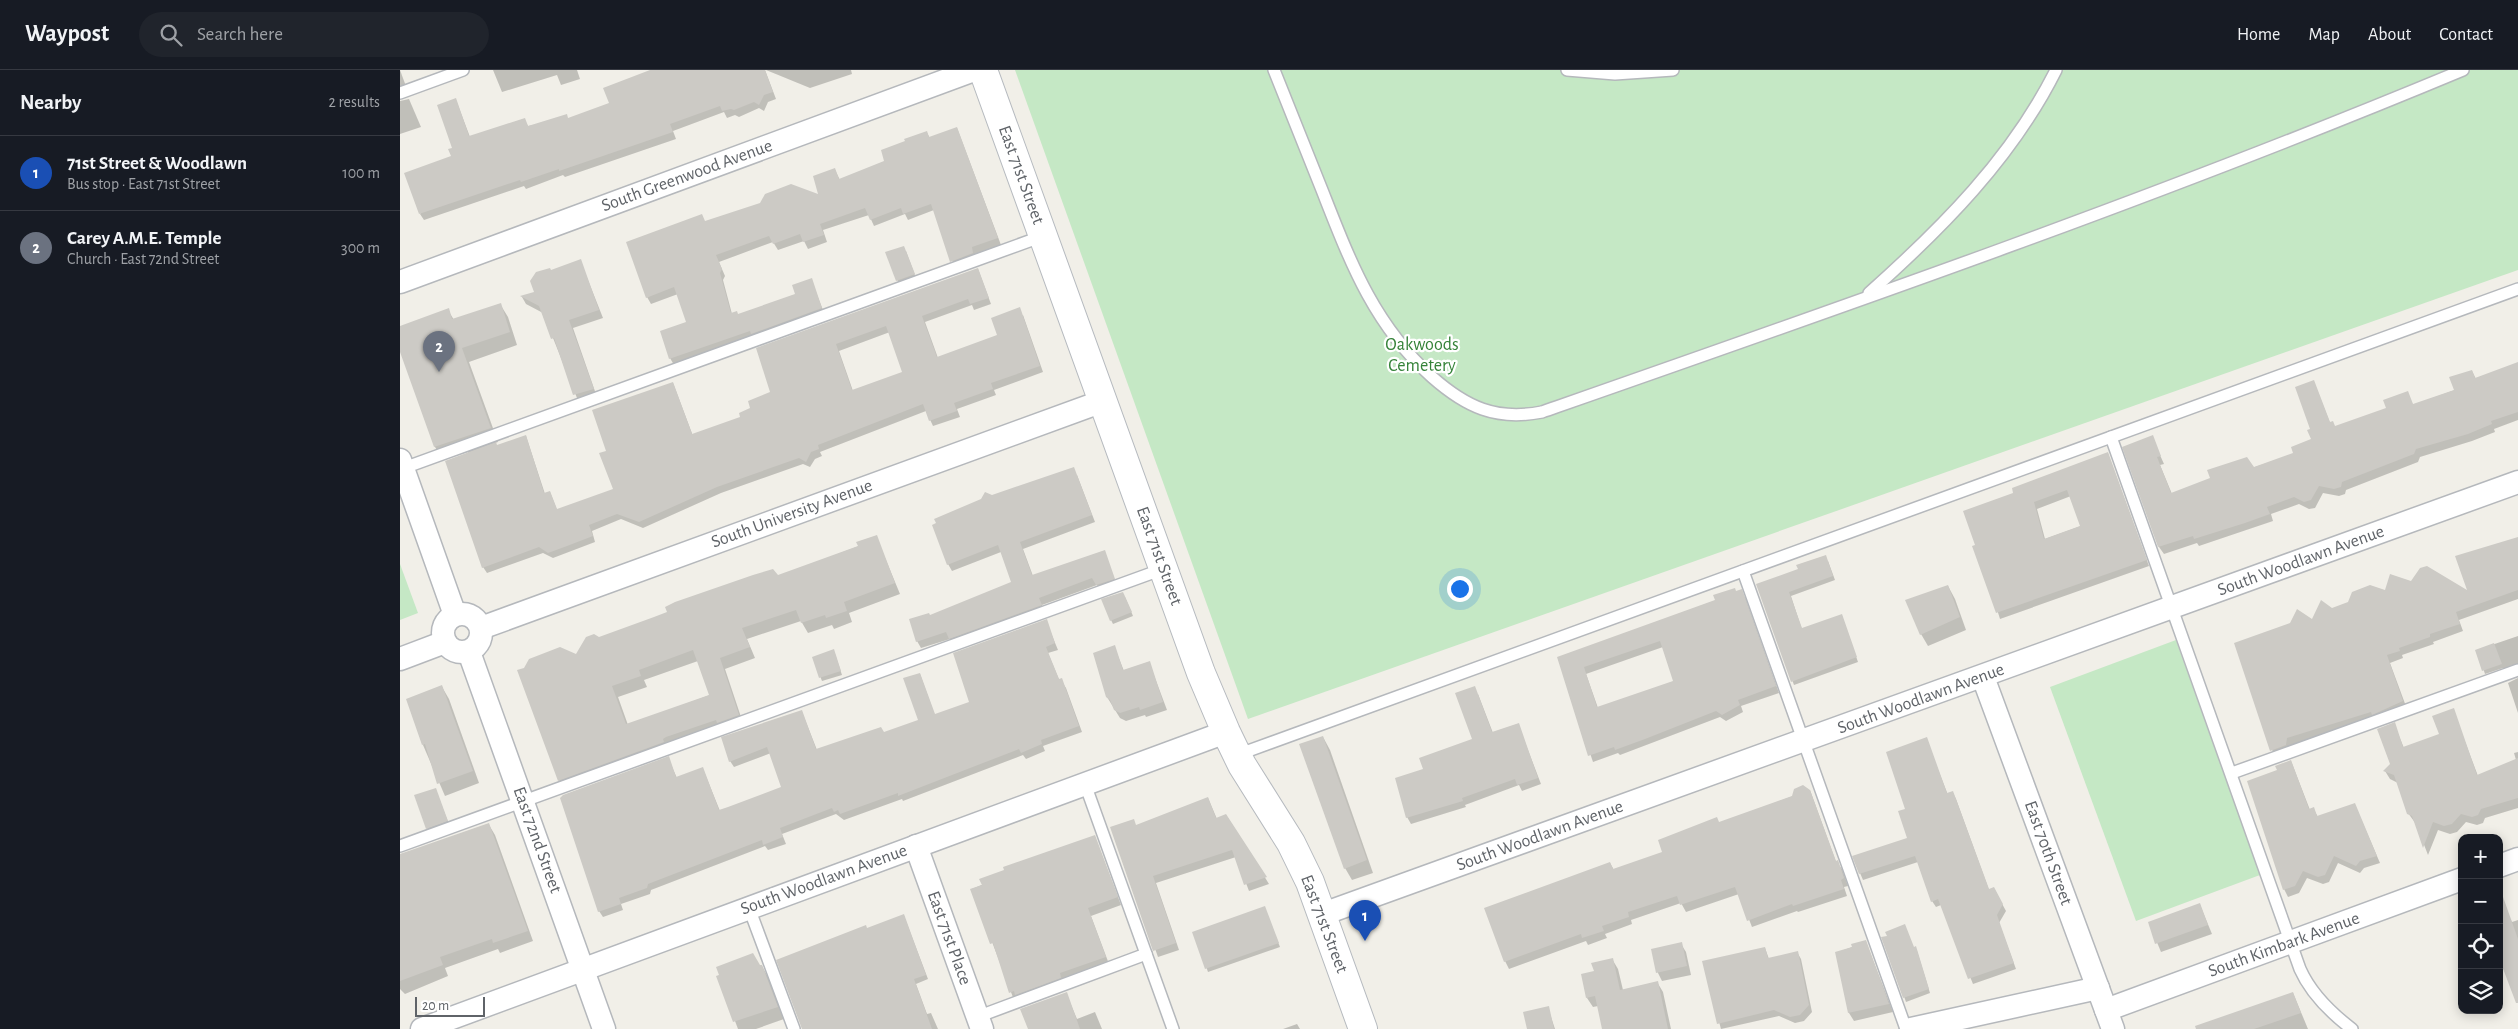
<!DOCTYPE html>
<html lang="en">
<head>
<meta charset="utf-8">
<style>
  body { margin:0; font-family:"Alegreya Sans",sans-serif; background:#20242c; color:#f1f3f6 }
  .controls { position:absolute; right:15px; bottom:15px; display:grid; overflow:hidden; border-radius:10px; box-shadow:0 2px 12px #0003 }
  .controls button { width:45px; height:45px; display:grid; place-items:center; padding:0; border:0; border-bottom:1px solid #363941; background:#171b24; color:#f1f3f6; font:25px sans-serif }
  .scale { position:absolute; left:15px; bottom:12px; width:70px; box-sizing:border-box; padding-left:5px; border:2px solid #5f6368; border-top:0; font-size:14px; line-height:18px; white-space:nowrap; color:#5f6368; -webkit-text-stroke:4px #fff; paint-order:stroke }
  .you { position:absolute; left:1059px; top:518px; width:18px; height:18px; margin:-12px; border:4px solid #fff; border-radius:50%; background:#1a73e8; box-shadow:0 0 0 8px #1a73e833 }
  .badge { display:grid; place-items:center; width:32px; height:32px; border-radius:50%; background:#7c3aed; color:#fff; font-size:16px; font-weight:700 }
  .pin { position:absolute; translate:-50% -41px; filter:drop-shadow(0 1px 2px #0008) }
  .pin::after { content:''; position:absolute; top:26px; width:18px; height:15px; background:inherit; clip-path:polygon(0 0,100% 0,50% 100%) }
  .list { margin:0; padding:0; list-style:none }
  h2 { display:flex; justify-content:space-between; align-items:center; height:65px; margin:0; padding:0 20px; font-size:21px }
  h2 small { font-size:16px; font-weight:400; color:#9ea1a6 }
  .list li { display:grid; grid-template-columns:32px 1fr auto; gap:15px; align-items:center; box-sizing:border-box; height:75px; padding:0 20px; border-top:1px solid #363941 }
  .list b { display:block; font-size:19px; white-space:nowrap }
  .list p { margin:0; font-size:16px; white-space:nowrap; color:#9ea1a6 }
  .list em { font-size:16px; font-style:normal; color:#9ea1a6 }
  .icon { flex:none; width:28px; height:28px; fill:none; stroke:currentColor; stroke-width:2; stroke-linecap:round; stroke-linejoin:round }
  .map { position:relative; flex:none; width:2118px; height:959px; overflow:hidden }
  header { display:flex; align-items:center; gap:30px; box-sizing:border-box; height:70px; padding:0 25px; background:#171b24; border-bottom:1px solid #363941 }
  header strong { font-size:24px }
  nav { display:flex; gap:28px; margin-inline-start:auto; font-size:18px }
  .search { width:350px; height:45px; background:#20242c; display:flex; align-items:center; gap:12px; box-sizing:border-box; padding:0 18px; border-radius:28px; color:#9ea1a6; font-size:19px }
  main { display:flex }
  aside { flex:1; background:#171b24 }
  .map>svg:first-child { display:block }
  .green { fill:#c5e8c5 }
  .shadow { fill:#0003; fill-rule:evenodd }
  .building { fill:#cccac5; fill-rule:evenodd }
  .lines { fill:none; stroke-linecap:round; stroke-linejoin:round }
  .lane-casing { stroke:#b5b8bc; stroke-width:14 }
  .street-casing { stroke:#b5b8bc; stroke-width:25 }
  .secondary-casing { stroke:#b6babf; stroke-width:30 }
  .lane { stroke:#fff; stroke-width:11 }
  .street { stroke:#fff; stroke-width:22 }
  .secondary { stroke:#fff; stroke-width:28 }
  .labels { text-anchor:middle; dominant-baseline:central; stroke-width:4.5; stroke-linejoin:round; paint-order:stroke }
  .street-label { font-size:18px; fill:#5f6368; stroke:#fff }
  .park-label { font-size:18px; fill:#348238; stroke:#fff }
</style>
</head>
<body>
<header>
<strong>Waypost</strong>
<div class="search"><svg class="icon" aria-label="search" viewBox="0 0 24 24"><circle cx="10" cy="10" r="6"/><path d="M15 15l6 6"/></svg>Search here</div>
<nav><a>Home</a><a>Map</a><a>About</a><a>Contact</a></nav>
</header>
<main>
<aside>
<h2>Nearby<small>2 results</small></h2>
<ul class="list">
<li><span class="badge" style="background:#1a4fb4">1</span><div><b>71st Street &amp; Woodlawn</b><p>Bus stop · East 71st Street</p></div><em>100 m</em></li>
<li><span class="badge" style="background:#6b7280">2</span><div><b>Carey A.M.E. Temple</b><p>Church · East 72nd Street</p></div><em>300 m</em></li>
</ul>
</aside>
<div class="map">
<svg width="2118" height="959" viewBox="0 0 2118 959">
  <rect width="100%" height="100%" fill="#f1efe8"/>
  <g class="green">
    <path d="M615,0H2118V200L848,649Z"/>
    <path d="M0,494L18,543L0,550Z"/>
    <path d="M1776,570L1860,805L1736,851L1650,617Z"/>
  </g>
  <g class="shadow">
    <path d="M0,0L7,19L0,22Z"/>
    <path d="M93,0H177L180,9L161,15L157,5L102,22Z"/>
    <path d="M254,0H365L376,29L368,32L364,41L359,38L339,47L335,45L327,48L324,42L273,61L276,69L165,107L163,105L126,119L124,116L24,150L20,144L52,87L56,30L70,67L124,49L128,56L168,50L211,33Z"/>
    <path d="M366,0H451L452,4L410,18Z"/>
    <path d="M9,29L21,57L0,64V31Z"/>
    <path d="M557,58L601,175L575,184L576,190L555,198L534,140L508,150L505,144L474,156L469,145L423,160L427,172L408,179L404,171L378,180L373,172L319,192L325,206L323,210L332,244L338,245L397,224L411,210L425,245L274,295L270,288L288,253L278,224L251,234L247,227L305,152L420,127L435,100L440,110L486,91L527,63L530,68Z"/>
    <path d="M506,181L516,208L499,214L486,183Z"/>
    <path d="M180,190L203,248L173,258L197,327L179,333L143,243L126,234L122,227L135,223Z"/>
    <path d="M578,199L591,234L574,240L572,235L525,252L538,288L598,266L623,245L643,302L594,320L596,325L557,339L560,347L533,356L526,341L420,382L422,386L415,389L410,397L403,394L321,423L243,458L221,449L192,461L195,472L153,488L143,483L87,503L83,497L68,382L43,390L35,377L0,277V257L48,240L54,250L100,234L108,247L117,275L69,292L98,372L95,373L97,377L126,366L145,424L150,422L157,440L214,420L207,381L273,313L293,366L342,348L372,323L357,279ZM490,262L504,303L453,321L439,281Z"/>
    <path d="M2118,293V350L2094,359L2095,362L2072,371L2020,387L2018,392L1946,420L1945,424L1939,426L1923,423L1915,438L1909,439L1899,434L1871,444L1873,451L1799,476L1797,473L1764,484L1759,477L1724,378L1752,367L1764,394L1760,395L1772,424L1895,384L1912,370L1914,312L1930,353L1936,357L1988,339L2007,323L2013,335L2055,320L2072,301L2076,309Z"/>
    <path d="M1708,384L1749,496L1600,549L1577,475L1615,424ZM1671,426L1681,456L1645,469L1637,439Z"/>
    <path d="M677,405L695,452L623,479L633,506L704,481L717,516L701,522L697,515L642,535L644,542L554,575L550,569L521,578L517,571L530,546L613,512L601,482L552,501L548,494L592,426Z"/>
    <path d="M476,466L500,524L449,543L452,552L434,559L432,555L408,563L401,551L347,569L355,588L325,599L344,656L165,721L159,710L177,586L199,568L377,507L459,476ZM298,591L310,625L228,655L218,627L247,617L244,610Z"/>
    <path d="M2118,468V529L2059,550L2063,561L2033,572L2034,574L2002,585L2003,588L1990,593L2007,639L1890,676V683L1875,688L1835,574L1912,551L1932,539L2012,512L2069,523L2056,487Z"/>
    <path d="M1428,491L1435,510L1391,526L1402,560L1442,546L1458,592L1394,615L1357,515Z"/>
    <path d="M1548,516L1555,529L1566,560L1528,576L1521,564Z"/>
    <path d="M1336,523L1345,527L1379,623L1341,636L1343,642L1326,651L1320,647L1220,685L1218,683L1193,692L1158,588ZM1263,577L1275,611L1198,638L1186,604Z"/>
    <path d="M725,527L733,546L713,554L711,550Z"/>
    <path d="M646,551L658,580L648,583L660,612H662L666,618L682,662L643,676L645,681L626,689L623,685L503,731L502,729L444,750L436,744L382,764L386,774L368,780L365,776L251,820L250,824L221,834L223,840L203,847L199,841L268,688L277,708L303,699L320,741L383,718L371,683L334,697L330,691L402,642L417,680L483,663L520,651V604L535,646L571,633Z"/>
    <path d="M2118,566V598L2104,601L2103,598L2085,604L2077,580Z"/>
    <path d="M714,576L724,601L749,592L767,640L746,647L745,645L726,651L720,648L707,627Z"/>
    <path d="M435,584L442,605L422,611L413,588Z"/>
    <path d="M2118,608V643L2108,613Z"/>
    <path d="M42,617L49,629L79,713L45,726L23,675Z"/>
    <path d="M1078,624L1093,663L1118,654L1141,714L1122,721L1119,715L1065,735L1066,737L1011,754L1007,747L1025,699L1074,669Z"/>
    <path d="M2053,640L2078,706L2116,690L2114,683L2118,682V738L2085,748L2083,753L2077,755L2066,752L2057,762L2050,764L2038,760L2028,785L2016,754L2008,743L1998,713L1990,709L1985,701L1991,694L1994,654L2004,678L2041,665Z"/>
    <path d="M923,667L930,680L973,803L952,810L945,798Z"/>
    <path d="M1526,669L1548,725L1553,723L1556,729L1589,820L1594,819L1606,841L1599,853L1616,899L1573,914L1541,835L1536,837L1532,831L1518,792L1463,810L1460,803L1509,769L1506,739Z"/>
    <path d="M1891,691L1910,740L1913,738L1918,747L1955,735L1980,793L1964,798L1960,803L1938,793L1929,812L1923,814L1907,808L1899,823L1888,827L1884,819L1878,701Z"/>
    <path d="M35,719L51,759L32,766L27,758Z"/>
    <path d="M1410,720L1436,792L1442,799L1448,816L1444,817L1447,826L1398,842L1397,841L1352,857L1339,824L1286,842L1281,833L1231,850L1232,854L1205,864L1207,868L1188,875L1186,871L1109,899L1105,891L1210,793L1214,800L1263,783L1319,753Z"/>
    <path d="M808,728L817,749L826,745L869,814L849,821L836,787L756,813L779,880L758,887L712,758L736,756Z"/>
    <path d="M89,755L95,765L133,871L100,883L98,879L45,898L48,906L5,924L0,919V785Z"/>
    <path d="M695,767L721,835L691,846L709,894L614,930L572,819Z"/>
    <path d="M1800,835L1812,864L1761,882L1749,853Z"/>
    <path d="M866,841L880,877L808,902L794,863Z"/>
    <path d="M2108,845L2112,852L2118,850V919Z"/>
    <path d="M504,846L528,909L516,914L527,944L531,943L538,959H403L467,859Z"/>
    <path d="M1483,868L1517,881L1530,923L1506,932Z"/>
    <path d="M1466,872L1493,942L1454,951L1449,943L1436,883Z"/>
    <path d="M1281,874L1286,882L1291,905L1262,911L1258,903L1252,880Z"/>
    <path d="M1365,878L1369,889L1397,882L1401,889L1412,942L1404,951L1395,953L1379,946L1321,959L1303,892Z"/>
    <path d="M1212,889L1218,899L1223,920L1257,912L1263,922L1271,959H1205L1198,936L1193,937L1187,928L1195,902Z"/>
    <path d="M362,896L369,909L384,949L356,959H338L318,906Z"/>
    <path d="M666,923L677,949L695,942L702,959H629Z"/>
    <path d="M1893,923L1908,959H1801Z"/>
    <path d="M1148,938L1155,959H1128Z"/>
    <path d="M897,954L900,959H883Z"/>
  </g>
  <g class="building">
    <path d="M250,0H365L373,22L364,25L359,35L354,32L334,40L331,39L322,41L320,36L270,54L273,62L159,101V99L121,112L120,110L19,144L4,103L51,86L48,79L52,78L37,35L56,28L69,66L125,48L128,56L167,44L168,48L209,33L203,18Z"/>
    <path d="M557,57L598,168L572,177L573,183L550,192L531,134L503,144L501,138L470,150L465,138L420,154L424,165L403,172L400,164L373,174L369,166L316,185L322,199L320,203L331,243L337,241L338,244L395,224L392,215L412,208L422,238L351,264L350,261L269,289L260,261L286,252L274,217L246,228L226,172L302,144L305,151L360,133L365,124L391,114L418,124L413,106L435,98L439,109L484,91L481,80L505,71L504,69L527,61L529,67Z"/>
    <path d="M504,176L515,204L496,211L485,182Z"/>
    <path d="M181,189L199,240L169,250L194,319L173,325L154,268L151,269L139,236L120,226L134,222L130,211L136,202L150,198L151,200Z"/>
    <path d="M578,198L589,228L570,234L568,229L522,246L537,287L597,265L591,248L620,237L640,296L591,313L593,319L554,333L557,341L529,351L523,334L418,375L419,379L411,382L406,392L399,388L317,417L239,452L217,444L189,455L193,466L167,476L148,483L139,477L82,498L45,391L96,372L97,375L126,365L144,423L150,421L157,439L213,419L199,383L206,381L192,340L273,312L292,364L340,347L339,343L350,338L348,331L370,322L356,278ZM486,256L502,302L452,320L436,274Z"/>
    <path d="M101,233L110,262L62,278L91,358L34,377L0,282V256L49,238L52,249Z"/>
    <path d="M2118,292V342L2091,351L2092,354L2068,364L2016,379L2014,384L1942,412L1941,417L1934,419L1919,416L1911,430L1904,432L1894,427L1867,437L1870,444L1845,453L1794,469L1793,466L1758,477L1722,377L1753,365L1761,386L1757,387L1771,423L1810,408L1807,400L1847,387L1854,397L1893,383L1891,377L1911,369L1907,360L1910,359L1895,317L1914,310L1930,352L1933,351L1935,356L1986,338L1983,330L2008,321L2013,334L2054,320L2049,307L2072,300L2075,308Z"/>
    <path d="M1708,382L1747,490L1596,543L1572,476L1575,475L1563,441L1613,423L1612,418ZM1667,420L1680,456L1644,469L1634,432Z"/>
    <path d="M674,397L692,445L620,472L632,505L705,480L715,509L696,515L692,508L639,528L642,535L549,569L546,562L516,572L509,549L529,543L530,545L611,512L598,475L547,495L532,455L536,453L534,449L581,429L585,422L592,425Z"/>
    <path d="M477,465L495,513L444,532L447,541L426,548L425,545L401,553L396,540L342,558L350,577L320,588L339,645L317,653L316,650L266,667L263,669L264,672L158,711L117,600L124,598L129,589L160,577L176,584L186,567L194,564L199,567L254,547L267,542L265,537L275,532L353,505L373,499L378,505L458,476L456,472ZM293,580L309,625L226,654L212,616L241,606L239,600Z"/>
    <path d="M2118,467V520L2056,542L2060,554L2030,564V567L1999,578L2000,581L1987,585L2003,631L1972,645L1971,642L1887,668L1886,675L1870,681L1834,573L1890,553L1897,539L1912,549L1921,530L1932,538L1948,532L1952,522L1970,515L1985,520L1990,504L2011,511L2020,498L2027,496L2067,520L2055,486Z"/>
    <path d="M1426,485L1433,506L1389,522L1402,558L1442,544L1457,587L1391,612L1356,514L1398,499L1396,495Z"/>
    <path d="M1548,515L1560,547L1520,565L1505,530Z"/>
    <path d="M1335,518L1336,521L1342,519L1376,616L1338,630L1340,635L1322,645L1316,641L1245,669L1215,680L1214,677L1188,686L1157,587L1315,530L1313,525ZM1260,571L1273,611L1197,637L1184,597Z"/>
    <path d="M723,522L732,542L710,551L701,529Z"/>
    <path d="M647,549L655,573L646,577L659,609L662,608L679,656L641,670L642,674L621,683L619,679L498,726V723L440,744L438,740L434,742L432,738L380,758L383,767L363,775L362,770L248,814L247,818L219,828L221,834L198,842L160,728L163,725L269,686L276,707L303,697L319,740L328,737L381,717L367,677L329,692L321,667L402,640L416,679L481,657L484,662L518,650L503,608L520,603L535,644L569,632L553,583Z"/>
    <path d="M2094,573L2102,594L2082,601L2075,580Z"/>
    <path d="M715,575L723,600L750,591L763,632L740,640L739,637L720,643L714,640L710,630L706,627L693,583Z"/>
    <path d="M434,579L441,601L419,608L412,587Z"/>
    <path d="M42,615L73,701L37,714L25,674L22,675L6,629Z"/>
    <path d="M1075,616L1092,662L1119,653L1138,708L1117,715L1115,709L1062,728L1063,731L1006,748L995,708L1023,699L1019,688L1072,669L1055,623Z"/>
    <path d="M2054,638L2077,705L2118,688V728L2081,739L2078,745L2072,747L2061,744L2052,754L2044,756L2033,752L2023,778L2012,746L2007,744L1994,705L1983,701L1990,694L1977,659L1995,652L2003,677L2039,664L2032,646Z"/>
    <path d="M923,666L967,790L944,799L899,674Z"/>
    <path d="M1527,667L1547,723L1553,721L1589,819L1594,817L1603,834L1597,845L1614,893L1568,909L1538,829L1531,832L1515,786L1459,804L1452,786L1507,768L1498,741L1505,739L1486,682Z"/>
    <path d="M1891,690L1909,739L1914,737L1917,746L1955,733L1977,786L1960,791L1956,796L1934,786L1925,805L1918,807L1903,801L1895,816L1883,820L1847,711L1877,700L1875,696Z"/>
    <path d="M1403,715L1410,720L1436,791L1438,790L1444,808L1441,810L1444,819L1393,836L1392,834L1347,851L1335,817L1280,835L1277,826L1228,842L1229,847L1202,856L1204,861L1182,868L1181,864L1104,892L1084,838L1210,792L1213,799L1262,782L1258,770L1317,747L1319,752L1392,726L1394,719Z"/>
    <path d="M36,718L48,751L26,759L14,725Z"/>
    <path d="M808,727L816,748L826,744L867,807L844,815L832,780L753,806L776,873L753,881L710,757L734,749L736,755Z"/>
    <path d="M89,753L128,861L93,873L92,869L40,887L43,895L0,911V784Z"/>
    <path d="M695,765L718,827L688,838L706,887L660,903L661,908L615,925L614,921L609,923L593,873L590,874L570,819L582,815L579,809L604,800L603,797Z"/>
    <path d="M2099,824H2102L2118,869V933H2116L2099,888Z"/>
    <path d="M1800,833L1808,855L1755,874L1748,852Z"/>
    <path d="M865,836L879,873L805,899L792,862Z"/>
    <path d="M504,844L526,905L514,909L532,959H402L376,890L466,855L467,858Z"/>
    <path d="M1505,854L1514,877L1516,876L1529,919L1503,928L1481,867L1487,866L1485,862Z"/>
    <path d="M1466,870L1489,934L1448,943L1435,882L1452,877L1451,874Z"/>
    <path d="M1282,872L1287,896L1256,903L1251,879Z"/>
    <path d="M1365,877L1368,888L1398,881L1409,935L1400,945L1390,947L1374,940L1317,954L1302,891Z"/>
    <path d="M353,883L360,895H362L378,937L333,952L316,906L319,905L316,897Z"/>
    <path d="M1213,888L1220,920L1258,911L1268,959H1202L1195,926L1186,928L1181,904L1194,901L1191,893Z"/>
    <path d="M667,922L680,959H628L620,939Z"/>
    <path d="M1893,922L1901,943L1854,959H1796L1795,956Z"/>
    <path d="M1149,936L1154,959H1127L1123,942Z"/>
  </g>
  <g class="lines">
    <g class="lane-casing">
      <g id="lane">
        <path d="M874,0C890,40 906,80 922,120C950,191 973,254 1032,307C1066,337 1096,351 1142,342C1451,234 1761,126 2063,0"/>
        <path d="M1167,0L1215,4L1273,0"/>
        <path d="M0,23L63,0"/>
        <path d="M1469,223C1542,158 1612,88 1656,0"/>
        <path d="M1711,367L1900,899C1911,924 1931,943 1952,959"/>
        <path d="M1,399L643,166"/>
        <path d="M1343,501L1506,959"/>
        <path d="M837,685L2118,219"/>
        <path d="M1832,703L2118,600"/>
        <path d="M685,714L773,959"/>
        <path d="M0,776L763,499"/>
        <path d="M349,838L394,959"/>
        <path d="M577,947L746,884"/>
      </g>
    </g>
    <g class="street-casing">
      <g id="street">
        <path d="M0,212L574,0"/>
        <path d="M0,390L55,545"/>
        <circle cx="62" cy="563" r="19"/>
        <path d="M81,558L703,331"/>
        <path d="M69,582L204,959"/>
        <path d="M0,589L45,572"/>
        <path d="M1583,607L1713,959"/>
        <path d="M516,776L582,959"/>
        <path d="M2099,796L2118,789"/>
        <path d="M923,844L2118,412"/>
        <path d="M1706,940L2062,809"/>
        <path d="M22,959L826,662"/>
        <path d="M1511,959L1698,918"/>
      </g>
    </g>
    <g class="secondary-casing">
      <path id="secondary" d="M583,0L801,603L826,662L842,695L891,773L910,812L963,959"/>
    </g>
    <use href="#lane" class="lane"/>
    <use href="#street" class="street"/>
    <use href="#secondary" class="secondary"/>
  </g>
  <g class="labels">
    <g class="street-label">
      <text transform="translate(621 105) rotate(70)">East 71st Street</text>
      <text transform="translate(287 106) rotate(-20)">South Greenwood Avenue</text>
      <text transform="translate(392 444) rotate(-20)">South University Avenue</text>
      <text transform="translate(759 486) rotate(70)">East 71st Street</text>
      <text transform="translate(1901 491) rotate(-20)">South Woodlawn Avenue</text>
      <text transform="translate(1521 629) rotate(-20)">South Woodlawn Avenue</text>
      <text transform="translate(1140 766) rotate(-20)">South Woodlawn Avenue</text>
      <text transform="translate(137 770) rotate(70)">East 72nd Street</text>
      <text transform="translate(1648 783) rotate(70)">East 70th Street</text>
      <text transform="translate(424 810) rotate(-20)">South Woodlawn Avenue</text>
      <text transform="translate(924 854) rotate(69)">East 71st Street</text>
      <text transform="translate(549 868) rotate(70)">East 71st Place</text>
      <text transform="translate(1884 875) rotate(-20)">South Kimbark Avenue</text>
    </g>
    <g class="park-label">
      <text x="1022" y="275">Oakwoods<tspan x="1022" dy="21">Cemetery</tspan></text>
    </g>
  </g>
</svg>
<div class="controls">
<button>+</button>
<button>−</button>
<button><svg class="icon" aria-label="locate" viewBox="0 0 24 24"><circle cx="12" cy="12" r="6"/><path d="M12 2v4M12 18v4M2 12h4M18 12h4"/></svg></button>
<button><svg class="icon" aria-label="layers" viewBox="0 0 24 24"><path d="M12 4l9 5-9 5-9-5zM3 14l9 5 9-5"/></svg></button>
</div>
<div class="scale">20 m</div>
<div class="you"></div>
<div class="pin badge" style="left:965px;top:871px;background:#1a4fb4">1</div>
<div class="pin badge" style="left:39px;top:302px;background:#6b7280">2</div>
</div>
</main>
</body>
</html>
